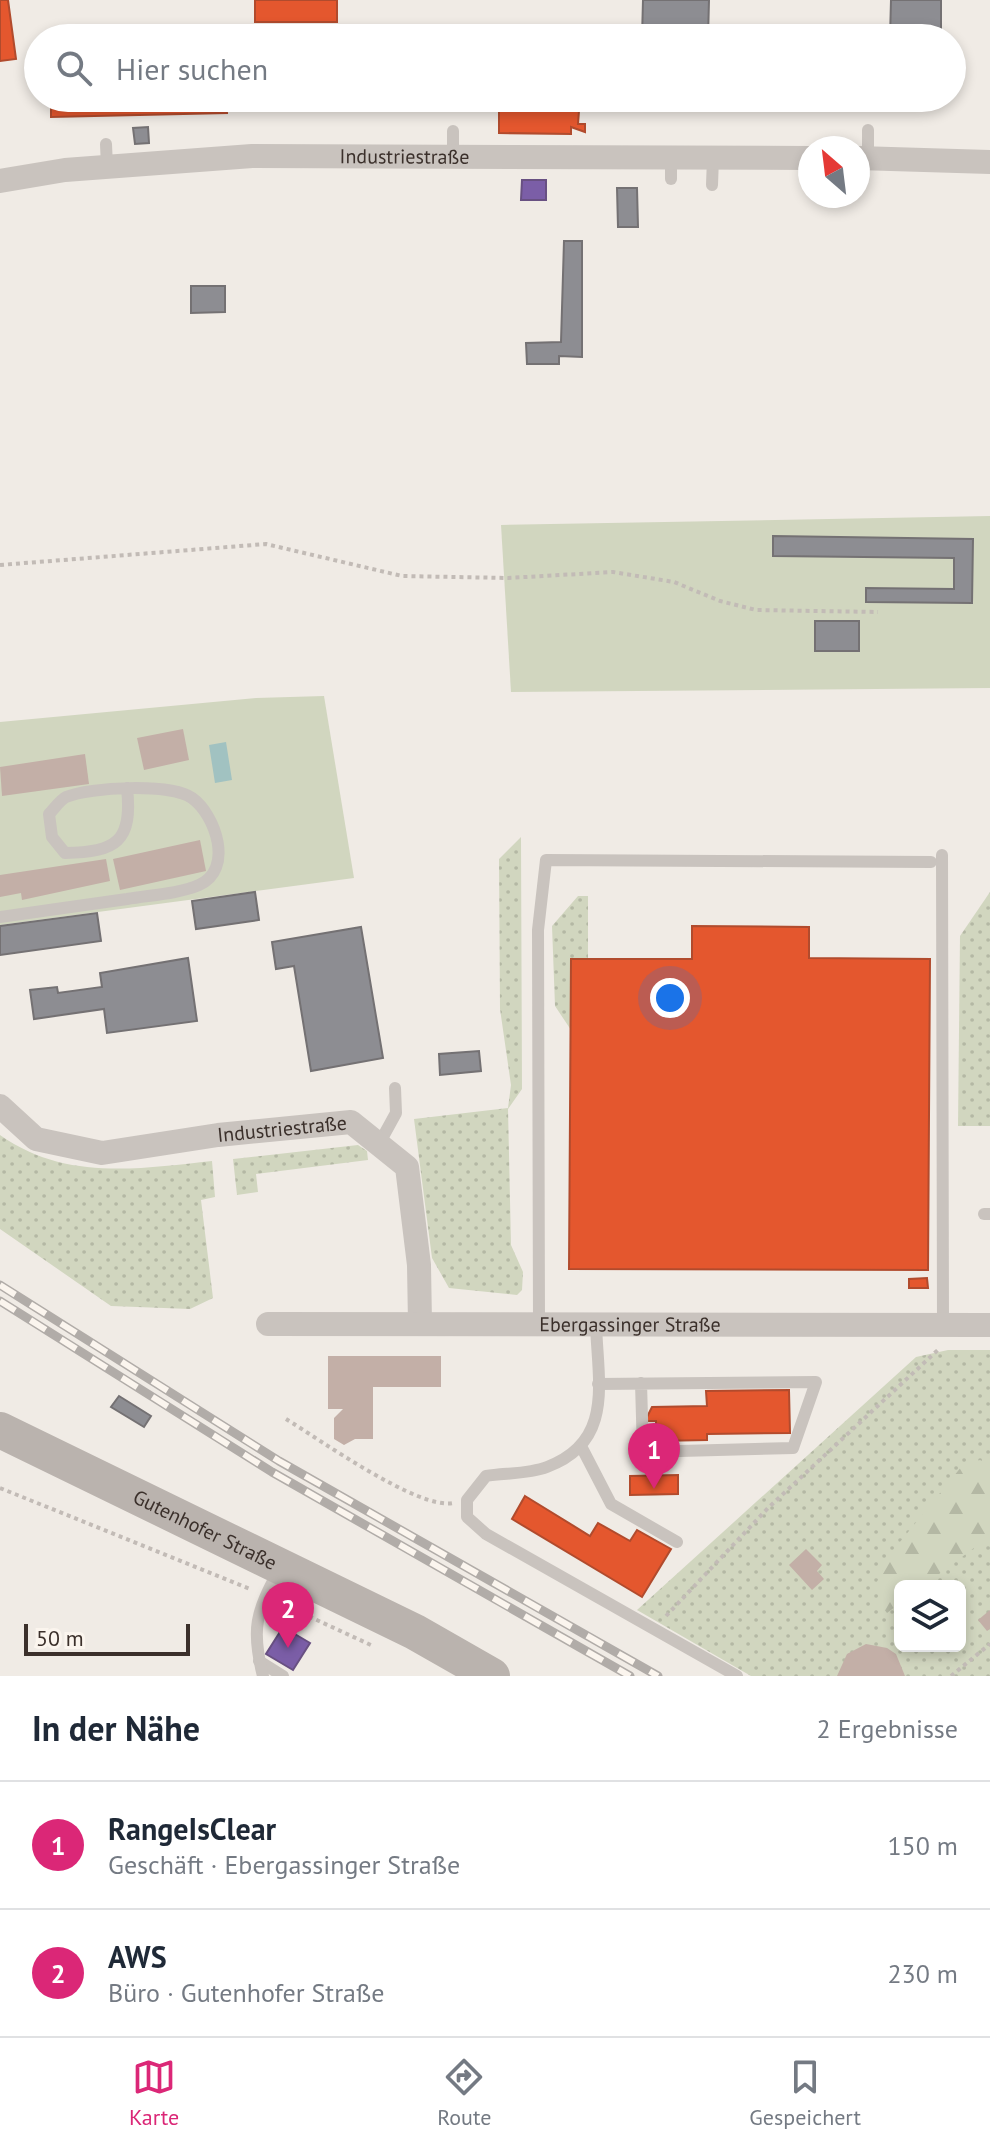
<!DOCTYPE html>
<html lang="de">
<head>
<meta charset="utf-8">
<style>
  body { margin:0; font-family:"PT Sans",sans-serif; background:#f2f2f3; color:#1f2937 }
  .controls { position:absolute; right:24px; bottom:24px; display:grid; overflow:hidden; border-radius:12px; box-shadow:0 4px 12px #0003 }
  .controls button { width:72px; height:72px; display:grid; place-items:center; padding:0; border:0; border-bottom:2px solid #e0e1e3; background:#fff; color:#1f2937; font:40px sans-serif }
  .compass { position:absolute; left:798px; top:136px; width:72px; height:72px; border-radius:50%; background:#fff; box-shadow:0 4px 12px #0003; rotate:332deg }
  .scale { position:absolute; left:24px; bottom:20px; width:166px; box-sizing:border-box; padding-left:8px; border:4px solid #3b302b; border-top:0; font-size:22px; line-height:28px; white-space:nowrap; color:#3b302b; -webkit-text-stroke:6px #fbf5ee; paint-order:stroke }
  .you { position:absolute; left:670px; top:998px; width:28px; height:28px; margin:-20px; border:6px solid #fff; border-radius:50%; background:#1a73e8; box-shadow:0 0 0 12px #1a73e833 }
  .badge { display:grid; place-items:center; width:52px; height:52px; border-radius:50%; background:#db2777; color:#fff; font-size:26px; font-weight:700 }
  .pin { position:absolute; translate:-50% -66px; filter:drop-shadow(0 2px 4px #0008) }
  .pin::after { content:''; position:absolute; top:42px; width:28px; height:24px; background:inherit; clip-path:polygon(0 0,100% 0,50% 100%) }
  .list { margin:0; padding:0; list-style:none }
  h2 { display:flex; justify-content:space-between; align-items:center; height:104px; margin:0; padding:0 32px; font-size:34px }
  h2 small { font-size:26px; font-weight:400; color:#747a83 }
  .list li { display:grid; grid-template-columns:52px 1fr auto; gap:24px; align-items:center; box-sizing:border-box; height:128px; padding:0 32px; border-top:2px solid #e0e1e3 }
  .list b { display:block; font-size:30px; white-space:nowrap }
  .list p { margin:0; font-size:26px; white-space:nowrap; color:#747a83 }
  .list em { font-size:26px; font-style:normal; color:#747a83 }
  .icon { flex:none; width:44px; height:44px; fill:none; stroke:currentColor; stroke-width:2; stroke-linecap:round; stroke-linejoin:round }
  .map { position:relative; flex:none; width:990px; height:1676px; overflow:hidden }
  .search { position:absolute; background:#fff; box-shadow:0 4px 12px #0003; left:24px; right:24px; top:24px; height:88px; display:flex; align-items:center; gap:20px; box-sizing:border-box; padding:0 28px; border-radius:44px; color:#747a83; font-size:30px }
  .sheet { height:360px; background:#fff }
  nav { display:flex; justify-content:space-around; align-items:center; box-sizing:border-box; height:112px; border-top:2px solid #e0e1e3; background:#fff; font-size:22px; color:#747a83 }
  nav a { display:grid; justify-items:center; gap:4px }
  nav .on { color:#db2777 }
  .map>svg:first-child { display:block }
  .grass { fill:url(#grass-dots); fill-rule:evenodd }
  .forest { fill:url(#forest-firs) }
  .garden { fill:#d1d6bf }
  .water { fill:#a1c2c1 }
  .shops { fill:#e4572e; stroke:#b14b2d; stroke-width:2 }
  .offices { fill:#7b5ea7; stroke:#685082; stroke-width:2 }
  .industry { fill:#8d8d92; stroke:#747173; stroke-width:2 }
  .building { fill:#c3afa7 }
  .lines { fill:none; stroke-linecap:round; stroke-linejoin:round }
  .path { stroke:#c2bbb6; stroke-width:4; stroke-dasharray:4 4; stroke-linecap:butt }
  .lane { stroke:#c9c3be; stroke-width:12 }
  .street { stroke:#c9c3be; stroke-width:24 }
  .secondary { stroke:#bab3ae; stroke-width:36 }
  .rail-casing { stroke:#b1aca8; stroke-width:9 }
  .rail { stroke:#fbf5ee; stroke-width:6; stroke-dasharray:18; stroke-linecap:butt }
  .labels { text-anchor:middle; dominant-baseline:central; stroke-width:8; stroke-linejoin:round; paint-order:stroke }
  .street-label { font-size:20px; fill:#3b302b; stroke:#fbf5ee }
</style>
</head>
<body>
<div class="map">
<svg width="990" height="1676" viewBox="0 0 990 1676">
  <defs>
    <pattern id="grass-dots" width="8" height="8" patternUnits="userSpaceOnUse" patternTransform="scale(2)"><rect width="8" height="8" fill="#d1d6bf"/><path d="M2 2h.1M6 6h.1" fill="none" stroke="#b4b8a4" stroke-width="1.8" stroke-linecap="round"/></pattern>
    <pattern id="forest-firs" width="22" height="20" patternUnits="userSpaceOnUse" patternTransform="scale(2)"><rect width="22" height="20" fill="#d1d6bf"/><path d="M5 1l3.5 6h-7zM16 11l3.5 6h-7z" fill="#b4b8a4"/></pattern>
  </defs>
  <rect width="100%" height="100%" fill="#f0ebe5"/>
  <g class="grass">
    <path d="M521,837L522,1089L508,1109L511,1245L523,1272L522,1290L517,1295L449,1288L432,1258L414,1119L508,1108L511,1085L500,1009L499,859Z"/>
    <path d="M990,892V1126H958L960,936Z"/>
    <path d="M578,896H588V959H571V1030L555,1006L552,926Z"/>
    <path d="M0,1135C65,1181 138,1169 212,1161L215,1197L201,1200L213,1298L190,1309L111,1306L0,1229Z"/>
    <path d="M358,1145L367,1151L368,1160L256,1174L258,1192L237,1195L233,1159Z"/>
    <path d="M948,1350H990V1676H751L637,1610L916,1357ZM900,1586H960V1646H900Z"/>
  </g>
  <path class="forest" d="M980,1460L990,1465V1536L923,1586H900V1603L887,1613L881,1605L877,1582L891,1553L962,1466Z"/>
  <g class="garden">
    <path d="M990,516V688L511,692L501,525Z"/>
    <path d="M324,696L354,878L0,925V722L256,698Z"/>
  </g>
  <path class="water" d="M226,742L232,780L215,783L209,745Z"/>
  <g class="shops">
    <path d="M0,0H8L16,59L0,61Z"/>
    <rect x="255" y="0" width="82" height="22"/>
    <path d="M183,29V38H51V35Z"/>
    <path d="M51,98H226L227,113L51,117Z"/>
    <path d="M522,98H536V111H579L578,124H585V132L571,127V134L499,133V109H521Z"/>
    <path d="M692,926L809,927V958L930,959L928,1270L569,1269L571,959H692Z"/>
    <path d="M927,1278L928,1288H909V1279Z"/>
    <path d="M789,1390L790,1433L707,1434V1440L656,1441V1421H645L652,1407L707,1406L706,1391Z"/>
    <path d="M678,1475V1494L630,1495V1476Z"/>
    <path d="M525,1496L590,1536L598,1523L630,1541L637,1530L671,1549L642,1597L512,1519Z"/>
  </g>
  <g class="offices">
    <path d="M522,180H546V200H521Z"/>
    <path d="M283,1627L310,1643L293,1670L266,1654Z"/>
  </g>
  <g class="industry">
    <path d="M643,0H709L708,38H642Z"/>
    <path d="M891,0H941V38H890Z"/>
    <path d="M148,127L149,143L135,144L133,128Z"/>
    <path d="M617,188H637L638,227H618Z"/>
    <path d="M564,241H582V357L559,356V364H527L526,343L561,342Z"/>
    <path d="M191,286H225V312L191,313Z"/>
    <path d="M773,536L973,539L972,603L866,602V588L954,589V558L773,556Z"/>
    <rect x="815" y="621" width="44" height="30"/>
    <path d="M255,892L259,920L196,929L192,901Z"/>
    <path d="M97,913L101,941L0,955V926Z"/>
    <path d="M361,927L383,1058L311,1071L294,966L276,969L272,942Z"/>
    <path d="M188,958L197,1021L107,1033L104,1009L34,1019L30,990L57,987L58,993L102,987L100,973Z"/>
    <path d="M479,1051L481,1071L440,1075L439,1054Z"/>
    <path d="M119,1396L151,1416L144,1427L111,1407Z"/>
  </g>
  <g class="building">
    <path d="M183,729L189,760L144,770L137,738Z"/>
    <path d="M85,754L89,784L2,796L0,767Z"/>
    <path d="M200,840L206,871L120,890L113,859Z"/>
    <path d="M106,859L110,881L22,900L21,893L0,897V875Z"/>
    <path d="M328,1356H441V1387H373V1439H355L344,1445L334,1439V1418L343,1409H328Z"/>
    <path d="M806,1549L822,1565L817,1571L824,1579L812,1590L789,1565Z"/>
    <path d="M990,1610V1629L987,1631L978,1620Z"/>
    <path d="M866,1644L887,1648L896,1654L905,1676H837L847,1654Z"/>
  </g>
  <g class="lines">
    <g class="path">
      <path d="M0,565L266,544L402,576L508,578L613,572L674,582L720,601L756,610L878,612"/>
      <path d="M286,1419C319,1439 418,1510 453,1503"/>
      <path d="M0,1488L250,1589"/>
      <path d="M280,1603L373,1646"/>
      <path d="M666,1616L768,1508L940,1348"/>
      <path d="M951,1676L990,1644"/>
    </g>
    <g class="lane">
      <path d="M868,130V158"/>
      <path d="M106,144L107,167"/>
      <path d="M453,156V131"/>
      <path d="M671,179V158"/>
      <path d="M712,185L713,158"/>
      <path d="M942,855L943,1325"/>
      <path d="M0,917C42,911 85,905 127,899C150,895 178,894 199,885C234,870 216,815 192,798C171,783 90,787 66,797C60,800 54,809 49,814L52,837L65,853C116,852 133,842 127,788"/>
      <path d="M379,1144L396,1113L395,1088"/>
      <path d="M984,1214H990"/>
      <path d="M539,1324L538,930L546,860L931,862"/>
      <path d="M596,1325C598,1383 614,1442 547,1467C529,1474 505,1473 486,1476L467,1500V1517L486,1534L737,1676"/>
      <path d="M598,1384L816,1382L793,1448L643,1452L641,1383"/>
      <path d="M582,1448L611,1504L677,1542"/>
      <path d="M259,1661L283,1676"/>
      <path d="M263,1676C251,1629 256,1612 279,1570"/>
    </g>
    <g class="street">
      <path d="M858,158L990,162"/>
      <path id="s1" d="M0,181L65,170L252,156L810,158"/>
      <path id="s2" d="M0,1106L36,1139L102,1153L218,1135L351,1122L407,1167L419,1265L420,1323"/>
      <path id="s3" d="M268,1324L990,1325"/>
    </g>
    <path class="secondary" id="s4" d="M0,1430L415,1632L492,1676"/>
    <g class="rail-casing">
      <g id="rail">
        <path d="M0,1285L279,1461L658,1676"/>
        <path d="M0,1301L272,1472L630,1676"/>
      </g>
    </g>
    <use href="#rail" class="rail"/>
  </g>
  <g class="labels">
    <g class="street-label">
      <text stroke="none"><textPath href="#s1" startOffset="406">Industriestraße</textPath></text>
      <text stroke="none"><textPath href="#s2" startOffset="298">Industriestraße</textPath></text>
      <text stroke="none"><textPath href="#s3" startOffset="362">Ebergassinger Straße</textPath></text>
      <text stroke="none"><textPath href="#s4" startOffset="228">Gutenhofer Straße</textPath></text>
    </g>
  </g>
</svg>
<div class="controls">
<button><svg class="icon" aria-label="layers" viewBox="0 0 24 24"><path d="M12 4l9 5-9 5-9-5zM3 14l9 5 9-5"/></svg></button>
</div>
<svg class="compass" viewBox="-18 -18 36 36"><path d="M0-13l5 13h-10z" fill="#e53935"/><path d="M0 13l5-13h-10z" fill="#747a83"/></svg>
<div class="scale">50 m</div>
<div class="you"></div>
<div class="pin badge" style="left:654px;top:1489px">1</div>
<div class="pin badge" style="left:288px;top:1648px">2</div>
<div class="search"><svg class="icon" aria-label="search" viewBox="0 0 24 24"><circle cx="10" cy="10" r="6"/><path d="M15 15l6 6"/></svg>Hier suchen</div>
</div>
<section class="sheet">
<h2>In der Nähe<small>2 Ergebnisse</small></h2>
<ul class="list">
<li><span class="badge">1</span><div><b>RangeIsClear</b><p>Geschäft · Ebergassinger Straße</p></div><em>150 m</em></li>
<li><span class="badge">2</span><div><b>AWS</b><p>Büro · Gutenhofer Straße</p></div><em>230 m</em></li>
</ul>
</section>
<nav>
<a class="on"><svg class="icon" aria-label="map" viewBox="0 0 24 24"><path d="M3 6l6-2 6 2 6-2v14l-6 2-6-2-6 2zM9 4v14M15 6v14"/></svg>Karte</a>
<a><svg class="icon" aria-label="directions" viewBox="0 0 24 24"><path d="M12 3l9 9-9 9-9-9zM9 14v-3h6M13 9l2 2-2 2"/></svg>Route</a>
<a><svg class="icon" aria-label="saved" viewBox="0 0 24 24"><path d="M7 4h10v16l-5-4-5 4z"/></svg>Gespeichert</a>
</nav>
</body>
</html>
